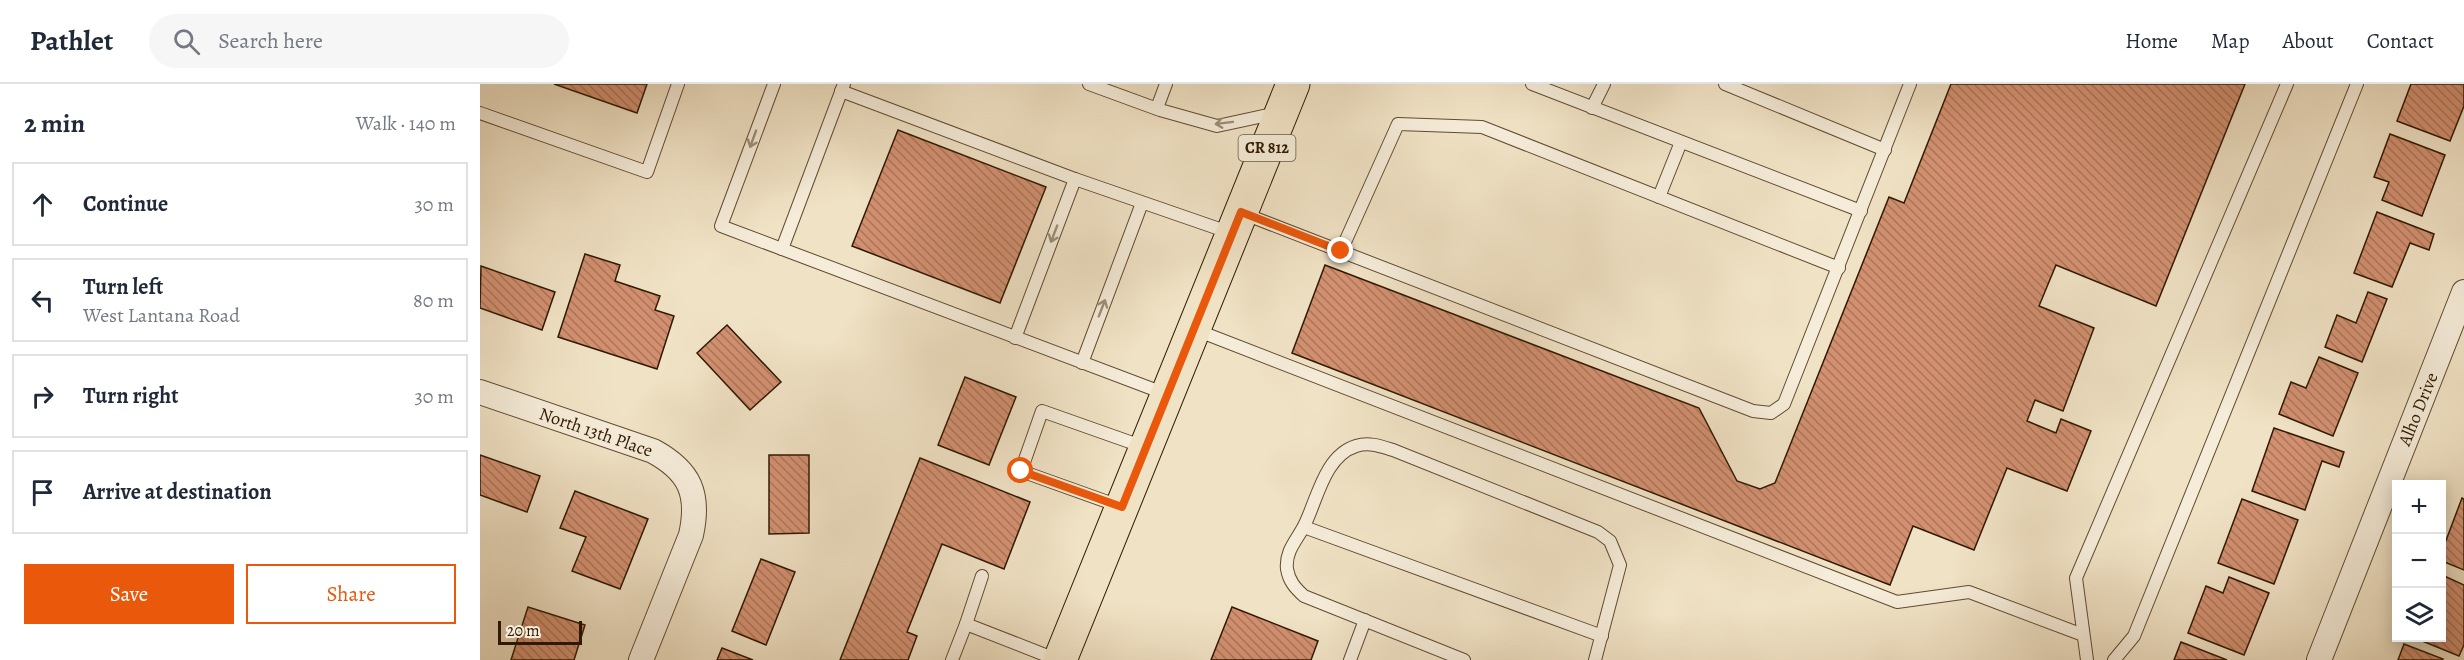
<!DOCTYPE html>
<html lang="en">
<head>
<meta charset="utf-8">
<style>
  body { margin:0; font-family:Alegreya,serif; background:#f6f6f7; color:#1f2937 }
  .controls { position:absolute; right:18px; bottom:18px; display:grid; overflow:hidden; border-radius:0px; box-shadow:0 3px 15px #0003 }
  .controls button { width:54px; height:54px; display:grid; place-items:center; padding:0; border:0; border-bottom:2px solid #e0e1e3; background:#fff; color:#1f2937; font:30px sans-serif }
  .scale { position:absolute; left:18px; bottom:15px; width:84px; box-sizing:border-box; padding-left:6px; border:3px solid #301900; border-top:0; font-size:16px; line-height:21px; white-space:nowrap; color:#301900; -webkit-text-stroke:4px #f5ecd9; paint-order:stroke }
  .stop { position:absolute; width:18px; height:18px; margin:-14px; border:4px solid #ea580c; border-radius:50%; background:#fff }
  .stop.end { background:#ea580c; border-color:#fff; box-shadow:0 2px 6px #0008 }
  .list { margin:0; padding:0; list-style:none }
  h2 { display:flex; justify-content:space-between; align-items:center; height:78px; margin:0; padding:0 24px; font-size:26px }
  h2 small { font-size:20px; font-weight:400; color:#747a83 }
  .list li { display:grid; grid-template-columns:39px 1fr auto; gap:18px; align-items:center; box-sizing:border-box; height:84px; margin:0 12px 12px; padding:0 12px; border:2px solid #e0e1e3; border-radius:0px }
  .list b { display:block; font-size:22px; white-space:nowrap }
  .list p { margin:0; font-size:20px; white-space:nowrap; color:#747a83 }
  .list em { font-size:20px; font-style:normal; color:#747a83 }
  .actions { display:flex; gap:12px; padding:18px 24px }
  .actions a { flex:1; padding:14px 0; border:2px solid #ea580c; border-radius:0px; text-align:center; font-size:21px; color:#ea580c }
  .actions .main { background:#ea580c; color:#fff }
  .icon { flex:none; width:33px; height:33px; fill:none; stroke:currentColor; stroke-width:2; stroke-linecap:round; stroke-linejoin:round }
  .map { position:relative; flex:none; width:1984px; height:576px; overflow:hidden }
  header { display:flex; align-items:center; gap:36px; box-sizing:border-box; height:84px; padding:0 30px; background:#fff; border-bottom:2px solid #e0e1e3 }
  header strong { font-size:28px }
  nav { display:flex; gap:33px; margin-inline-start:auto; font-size:21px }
  .search { width:420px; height:54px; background:#f6f6f7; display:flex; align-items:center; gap:15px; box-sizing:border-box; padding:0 21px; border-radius:33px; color:#747a83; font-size:22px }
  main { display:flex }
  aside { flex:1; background:#fff }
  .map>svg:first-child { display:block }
  .building { fill:url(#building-back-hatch); stroke:#301900; stroke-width:1.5 }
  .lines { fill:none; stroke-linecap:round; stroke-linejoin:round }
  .service-casing { stroke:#604b31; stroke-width:14 }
  .minor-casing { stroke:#604b31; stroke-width:26 }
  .primary-casing { stroke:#301900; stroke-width:35 }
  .service { stroke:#f5ecd9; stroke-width:12 }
  .minor { stroke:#f5ecd9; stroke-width:24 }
  .primary { stroke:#f0e2c5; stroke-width:33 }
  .oneway { stroke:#9c8d77 }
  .route { stroke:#ea580c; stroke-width:8 }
  .labels { text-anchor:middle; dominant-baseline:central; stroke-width:5; stroke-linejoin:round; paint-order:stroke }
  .shield { fill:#f5ecd9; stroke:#6b5841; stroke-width:1.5 }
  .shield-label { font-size:16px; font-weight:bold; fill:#301900 }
  .street-label { font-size:18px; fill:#301900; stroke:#f5ecd9 }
</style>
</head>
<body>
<header>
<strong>Pathlet</strong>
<div class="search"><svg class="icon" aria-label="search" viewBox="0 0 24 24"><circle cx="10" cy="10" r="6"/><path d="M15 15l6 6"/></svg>Search here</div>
<nav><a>Home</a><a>Map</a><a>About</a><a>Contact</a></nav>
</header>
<main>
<aside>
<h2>2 min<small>Walk · 140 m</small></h2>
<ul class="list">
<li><svg class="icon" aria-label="ahead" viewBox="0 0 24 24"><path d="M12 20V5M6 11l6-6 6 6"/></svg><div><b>Continue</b></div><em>30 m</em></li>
<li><svg class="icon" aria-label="left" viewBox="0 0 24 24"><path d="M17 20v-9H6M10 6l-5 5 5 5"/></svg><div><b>Turn left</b><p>West Lantana Road</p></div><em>80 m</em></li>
<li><svg class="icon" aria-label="right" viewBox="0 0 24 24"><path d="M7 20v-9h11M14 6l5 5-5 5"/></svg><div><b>Turn right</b></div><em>30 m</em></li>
<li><svg class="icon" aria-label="arrive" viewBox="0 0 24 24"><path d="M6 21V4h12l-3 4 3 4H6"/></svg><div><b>Arrive at destination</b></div></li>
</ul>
<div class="actions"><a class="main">Save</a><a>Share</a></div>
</aside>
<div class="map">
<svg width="1984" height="576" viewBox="0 0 1984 576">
  <defs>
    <pattern id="building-back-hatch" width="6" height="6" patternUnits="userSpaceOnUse" patternTransform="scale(1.5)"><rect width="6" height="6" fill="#d29071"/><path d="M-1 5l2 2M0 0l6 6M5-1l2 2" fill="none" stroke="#ab755a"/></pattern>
  </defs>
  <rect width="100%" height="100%" fill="#f0e2c5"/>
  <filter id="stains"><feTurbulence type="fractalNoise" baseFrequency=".00333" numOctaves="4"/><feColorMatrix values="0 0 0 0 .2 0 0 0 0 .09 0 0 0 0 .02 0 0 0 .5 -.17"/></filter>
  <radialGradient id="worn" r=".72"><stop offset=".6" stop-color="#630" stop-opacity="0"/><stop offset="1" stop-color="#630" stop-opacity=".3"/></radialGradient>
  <g class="building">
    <path d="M74,0H167L157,29Z"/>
    <path d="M1471,0H1765L1676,222L1576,181L1559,222L1614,244L1583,327L1555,316L1547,337L1576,349L1581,335L1611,347L1587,407L1527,384L1494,466L1433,442L1410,501L812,269L845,181L1219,324L1257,397L1280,405L1295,399L1409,113L1424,119Z"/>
    <path d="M1931,0H1984V22L1970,57L1917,37Z"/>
    <path d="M418,46L566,103L520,219L372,162Z"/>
    <path d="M1910,50L1965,71L1942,132L1902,116L1909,98L1894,93Z"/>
    <path d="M1897,128L1954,150L1949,166L1930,159L1912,203L1874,189Z"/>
    <path d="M105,170L140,181L135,197L180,212L175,226L194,232L177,285L78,253Z"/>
    <path d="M1,182L75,208L62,246L0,224Z"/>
    <path d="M1888,208L1907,215L1882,278L1845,263L1857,231L1876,239Z"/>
    <path d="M247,241L301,298L270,326L217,269Z"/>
    <path d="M1839,273L1878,289L1853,352L1799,330L1811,298L1826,304Z"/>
    <path d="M485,293L536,313L509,381L458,361Z"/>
    <path d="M1794,344L1864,368L1859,383L1842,377L1825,426L1772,407Z"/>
    <path d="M0,371L60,392L47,428L0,411Z"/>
    <path d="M289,371H329V449L289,450Z"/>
    <path d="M440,374L550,418L524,485L462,460L427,548L437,552L428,576H360Z"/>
    <path d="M95,407L168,435L140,505L92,487L106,453L80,444Z"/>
    <path d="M1982,414L1984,415V486L1962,477V458L1965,459Z"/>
    <path d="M1762,415L1818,436L1794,500L1738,479Z"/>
    <path d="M281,475L315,488L286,561L252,547Z"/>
    <path d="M1962,491L1984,501V561L1979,572L1935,554H1962Z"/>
    <path d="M1749,493L1789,509L1764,571L1708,549L1726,502L1743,509Z"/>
    <path d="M48,523L105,541L94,576H31Z"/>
    <path d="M752,523L838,557L831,576H731Z"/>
    <path d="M1701,558L1747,576H1694Z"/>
    <path d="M1924,560L1963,575L1962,576H1918Z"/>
    <path d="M242,564L273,576H237Z"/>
  </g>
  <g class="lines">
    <g class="service-casing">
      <g id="service">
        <path d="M294,0L241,142L302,165"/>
        <path d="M364,0L302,165L686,310"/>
        <path d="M609,0L680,26L737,42L797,29"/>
        <path d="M1052,0L1381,127"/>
        <path d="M1245,0L1405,66"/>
        <path d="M361,7L595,95L751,149"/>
        <path d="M677,24L686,0"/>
        <path d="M1112,24L1124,0"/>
        <path d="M0,29L167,88L198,0"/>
        <path d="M1179,113L1201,58"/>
        <path d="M762,129L1273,327L1291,329L1304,320L1430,0"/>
        <path d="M861,167L918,40L1002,43L1359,184"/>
        <path d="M716,246L1417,518L1489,508L1603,551"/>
        <path d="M535,254L595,95"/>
        <path d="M602,279L662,119"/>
        <path d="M639,422L541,387L562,327L664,363"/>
        <path d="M824,443L1122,552"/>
        <path d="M486,540L502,492"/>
        <path d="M472,576L486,540L578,576"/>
        <path d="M870,576L885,536"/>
        <path d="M984,576L824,512C815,504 809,497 807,485C805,467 817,456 824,442C837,417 844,372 876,362C889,358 900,362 913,366L1118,448L1130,457L1140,481L1115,576"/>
        <path d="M1607,576L1596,494L1807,0"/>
        <path d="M1634,576L1654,552L1877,0"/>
      </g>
    </g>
    <g class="minor-casing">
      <g id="minor">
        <path d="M0,308L173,367C210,387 220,410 211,451L161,576"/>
        <path d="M1839,576L1984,208"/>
      </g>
    </g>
    <g class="primary-casing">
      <path id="primary" d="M580,576L813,0"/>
    </g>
    <use href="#service" class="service"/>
    <use href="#minor" class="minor"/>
    <use href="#primary" class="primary"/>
  </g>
  <defs><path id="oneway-shaft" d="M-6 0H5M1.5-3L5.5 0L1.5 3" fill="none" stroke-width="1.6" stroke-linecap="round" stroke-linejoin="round" transform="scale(1.5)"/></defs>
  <g class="oneway">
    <use href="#oneway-shaft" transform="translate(744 39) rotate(173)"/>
    <use href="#oneway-shaft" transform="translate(273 55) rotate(110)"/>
    <use href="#oneway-shaft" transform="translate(574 150) rotate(111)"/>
    <use href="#oneway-shaft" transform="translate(622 224) rotate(-69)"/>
  </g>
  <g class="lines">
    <path class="route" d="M541,387L642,423L761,128L861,167"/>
  </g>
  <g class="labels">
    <rect class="shield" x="758.5" y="51" width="57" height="26" rx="4.5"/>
    <g class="shield-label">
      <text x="787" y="64">CR 812</text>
    </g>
    <g class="street-label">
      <text transform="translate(1938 325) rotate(-68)">Alho Drive</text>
      <text transform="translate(116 348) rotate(19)">North 13th Place</text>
    </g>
  </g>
  <rect width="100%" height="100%" filter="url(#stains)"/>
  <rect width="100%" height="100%" fill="url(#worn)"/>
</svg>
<div class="controls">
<button>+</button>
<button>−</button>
<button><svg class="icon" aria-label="layers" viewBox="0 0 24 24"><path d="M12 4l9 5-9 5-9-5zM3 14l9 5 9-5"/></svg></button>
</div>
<div class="scale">20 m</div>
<div class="stop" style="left:541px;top:387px"></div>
<div class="stop end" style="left:861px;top:167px"></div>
</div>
</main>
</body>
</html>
